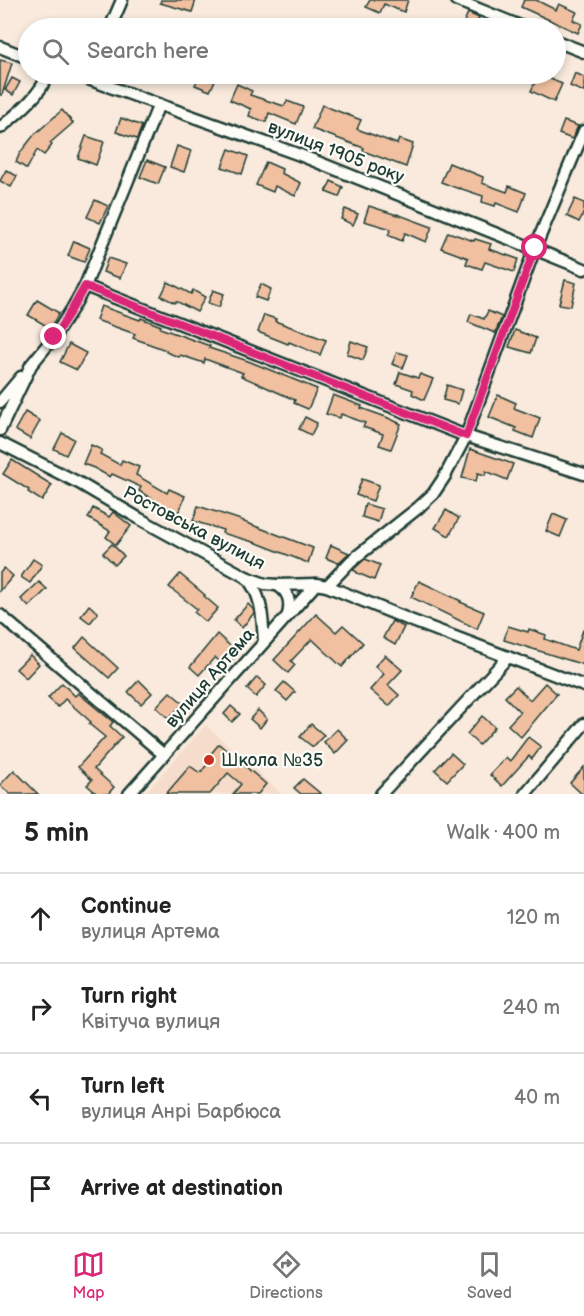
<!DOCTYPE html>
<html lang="en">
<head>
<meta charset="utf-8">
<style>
  body { margin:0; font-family:"Balsamiq Sans",sans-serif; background:#f6f6f6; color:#222 }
  .stop { position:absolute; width:18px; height:18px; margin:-14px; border:4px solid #db2777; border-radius:50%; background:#fff }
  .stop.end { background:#db2777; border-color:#fff; box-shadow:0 2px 6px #0008 }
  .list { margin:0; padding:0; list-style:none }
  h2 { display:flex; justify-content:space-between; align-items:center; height:78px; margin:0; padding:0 24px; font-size:26px }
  h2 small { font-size:20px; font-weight:400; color:#767676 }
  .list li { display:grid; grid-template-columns:39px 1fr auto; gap:18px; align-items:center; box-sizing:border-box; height:90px; padding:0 24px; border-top:2px solid #e0e0e0 }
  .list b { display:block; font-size:22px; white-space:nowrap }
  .list p { margin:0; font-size:20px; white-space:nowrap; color:#767676 }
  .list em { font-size:20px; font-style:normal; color:#767676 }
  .icon { flex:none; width:33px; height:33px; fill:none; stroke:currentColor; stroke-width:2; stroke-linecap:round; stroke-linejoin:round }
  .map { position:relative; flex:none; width:584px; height:794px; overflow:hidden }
  .search { position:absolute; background:#fff; box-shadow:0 3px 9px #0003; left:18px; right:18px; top:18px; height:66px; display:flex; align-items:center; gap:15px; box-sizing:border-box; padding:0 21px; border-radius:33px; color:#767676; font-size:22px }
  .sheet { height:438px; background:#fff }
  nav { display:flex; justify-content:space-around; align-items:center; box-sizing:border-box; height:84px; border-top:2px solid #e0e0e0; background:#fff; font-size:16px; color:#767676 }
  nav a { display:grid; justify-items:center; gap:3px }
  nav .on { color:#db2777 }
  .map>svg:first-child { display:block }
  .built { fill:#f6ddcb }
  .building { fill:#f0c0a1; stroke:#1f3d34; stroke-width:1.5 }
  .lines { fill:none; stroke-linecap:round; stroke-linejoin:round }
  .minor-casing { stroke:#1f3d34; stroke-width:15 }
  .minor { stroke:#fdfcf7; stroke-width:10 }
  .route { stroke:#db2777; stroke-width:8 }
  .poi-dot { fill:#c8321e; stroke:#fdfcf7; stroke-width:2 }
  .labels { text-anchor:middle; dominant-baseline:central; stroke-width:4.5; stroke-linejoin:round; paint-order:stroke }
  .street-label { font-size:18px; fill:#1f3d34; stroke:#fdfcf7 }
  .poi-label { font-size:18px; fill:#1f3d34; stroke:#fdfcf7; text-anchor:start }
</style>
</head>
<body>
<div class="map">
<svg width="584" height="794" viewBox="0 0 584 794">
  <rect width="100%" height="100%" fill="#f9eadd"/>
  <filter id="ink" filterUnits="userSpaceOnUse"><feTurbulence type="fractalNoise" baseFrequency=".0167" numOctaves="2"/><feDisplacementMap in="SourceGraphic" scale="12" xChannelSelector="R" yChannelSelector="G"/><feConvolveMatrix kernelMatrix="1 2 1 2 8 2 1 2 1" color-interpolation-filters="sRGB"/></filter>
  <g filter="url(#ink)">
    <path class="built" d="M206,725L282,794H144Z"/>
    <g class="building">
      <path d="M161,0H196L192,12L160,3Z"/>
      <path d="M370,0H408L404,12L384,4L380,13L366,7Z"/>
      <path d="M524,0H536L556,10L559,4L577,12L573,20L582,24L578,33L521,7Z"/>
      <path d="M468,13L479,18L474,28H469L462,26Z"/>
      <path d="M0,60L12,63L2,95H0Z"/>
      <path d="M575,73L584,77V92L570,86Z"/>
      <path d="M200,74H218L210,91L195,85Z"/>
      <path d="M539,74L562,84L554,102L531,91Z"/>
      <path d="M12,78L20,82L13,95L5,90Z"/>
      <path d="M237,84L252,91L250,95L284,106L287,101L303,107L296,124L269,113L266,122L249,116L251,109L230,100Z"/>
      <path d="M322,105L361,120L357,129L397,144L399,139L413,144L406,167L363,151L364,148L312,129Z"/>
      <path d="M62,110L73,123L50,143L52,145L44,155L37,150L27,169L16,162L20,153L34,135Z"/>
      <path d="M121,118L142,126L137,139L116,132Z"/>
      <path d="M564,121L578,126L572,139L559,134Z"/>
      <path d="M86,136L104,142L96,165L78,158Z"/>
      <path d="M177,146L191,151L184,172L170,167Z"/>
      <path d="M229,149L248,156L242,174L222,167Z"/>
      <path d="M147,160L165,167L158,184L140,177Z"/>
      <path d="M266,162L282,169L281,173L301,183L295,196L275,186L273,192L256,185Z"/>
      <path d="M449,163L483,177L482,183L507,192L509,186L526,193L519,212L496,203L495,206L482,202L483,196L459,188V189L441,182Z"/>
      <path d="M6,170L17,176L11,187L0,181Z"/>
      <path d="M331,181L343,187L339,197L326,192Z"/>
      <path d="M575,199L584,203V212L579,222L567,216Z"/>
      <path d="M95,200L108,206L100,223L87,217Z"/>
      <path d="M369,206L397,215V214L432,227L426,242L405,233L402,241L388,235L391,229L364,221Z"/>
      <path d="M345,209L358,214L353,225L341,219Z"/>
      <path d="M448,232L474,241L475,239L491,244L489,249L518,259L514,272L485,262L482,269L466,264L468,258L441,248Z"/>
      <path d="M74,241L90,248L84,262L68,256Z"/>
      <path d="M108,258L126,264L120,278L103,272Z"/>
      <path d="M565,280L576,283L571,306L559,304Z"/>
      <path d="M168,282L191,294L193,290L205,297L197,312L176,301L175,303L161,296Z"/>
      <path d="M261,284L271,289L266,301L255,297Z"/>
      <path d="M213,290L224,294L219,307L208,303Z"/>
      <path d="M37,300L59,313L50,328L28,315Z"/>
      <path d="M101,306L140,320L141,318L161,326L160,328L210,346L209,348L248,361L317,389L308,409L294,403L295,400L241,376L243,373L205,359L204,363L180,355L179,357L166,352V350L133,338L135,334L96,320Z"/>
      <path d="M488,311L502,317L495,333L468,322L471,314L484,319Z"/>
      <path d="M264,315L276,319L275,321L326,340L320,355L289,342L288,344L258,332Z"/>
      <path d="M515,330L536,338L531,353L509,347Z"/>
      <path d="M351,341L368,347L363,360L347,354Z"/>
      <path d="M69,344L86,353L77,370L60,362Z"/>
      <path d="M397,352L408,355L403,368L392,364Z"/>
      <path d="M400,372L418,378L420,374L433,379L424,400L412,394L413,390L396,384Z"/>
      <path d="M447,385L462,390L458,404L443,400Z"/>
      <path d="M333,395L362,406L361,408L386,417L401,424L391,449L379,445L383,434L363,427L365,423L341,414L340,418L326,414Z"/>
      <path d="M498,395L516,403L514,408L540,418L533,438L515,431L516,428L489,417Z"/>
      <path d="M25,412L40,421L30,439L15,430Z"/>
      <path d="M305,417L317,423L311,435L299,429Z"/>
      <path d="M62,433L74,439L66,455L54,449Z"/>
      <path d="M91,445L102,450L100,454L120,465L122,460L139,467L136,475L167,493L169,489L185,496L179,512L162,505L139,491L141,487L112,474L110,477L94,468L83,464Z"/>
      <path d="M470,449L513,464L507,480L486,471L485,475L478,473L476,481L462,478Z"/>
      <path d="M12,460L52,485L42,501L28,492L29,490L3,474Z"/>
      <path d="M362,479L379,485L373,501L356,495Z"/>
      <path d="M365,504L382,509L378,522L362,517Z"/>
      <path d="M198,506L244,521V522L313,548L308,563L257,543L222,533L223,530L193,521Z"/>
      <path d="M93,508L109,517L113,512L131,526L116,545L106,537L110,531L88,518Z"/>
      <path d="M446,510L459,518L449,536L435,528Z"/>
      <path d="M553,514L567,520L560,537L546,531Z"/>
      <path d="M112,544L124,556L115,565L103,553Z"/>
      <path d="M331,545L349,553L338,563L326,558Z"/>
      <path d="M33,559L42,565L30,583L21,577Z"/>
      <path d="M365,559L380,565L374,580L357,573V572L353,570Z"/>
      <path d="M4,568L13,576L0,591V573Z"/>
      <path d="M180,574L205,595L204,596L218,608L206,622L194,612L197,609L169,587Z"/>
      <path d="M419,581L461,601L460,602L484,612L477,629L411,597Z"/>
      <path d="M39,582L47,589L29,607L21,599Z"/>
      <path d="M248,604L253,609L254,613L242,628L234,620Z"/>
      <path d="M89,605L98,613L90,623L81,616Z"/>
      <path d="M316,614L336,632L343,625L363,643L342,667L312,639L291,661L295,665L288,673L274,660Z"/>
      <path d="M392,621L404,627L395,645L383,638Z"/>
      <path d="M508,626L528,632L529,629L546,635L545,639L576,650L583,630H584V665L504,640Z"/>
      <path d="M217,634L238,653L225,667L215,657L199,675L190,667Z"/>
      <path d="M84,637L118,668L109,678L75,648Z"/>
      <path d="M30,655L39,664L26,678L16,669Z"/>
      <path d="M385,655L402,670L388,685L399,695L389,706L370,690L384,674L375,666Z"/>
      <path d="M257,677L266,685L256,697L247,689Z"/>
      <path d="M139,680L152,693L141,704L128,692Z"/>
      <path d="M284,682L295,692L287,701L276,691Z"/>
      <path d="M62,683L75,696L78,693L113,722L110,726L122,737L94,769L114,787L108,794H97L87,785L92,780L78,767L105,737L89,724L91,722L65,699L58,707L48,698Z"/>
      <path d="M545,683L557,694L521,737L508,725L520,712L505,697L516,686L530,700Z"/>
      <path d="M170,692L183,703L169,719L156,707Z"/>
      <path d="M231,706L240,714L232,722L224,714Z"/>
      <path d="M258,710L267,719L260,728L250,719Z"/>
      <path d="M482,716L495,727L479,745L467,734Z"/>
      <path d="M311,724L324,735L313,747L300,737Z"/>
      <path d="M337,729L348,740L335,754L324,742Z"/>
      <path d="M528,737L541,747L532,759L529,756L502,786L490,775L506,757L510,761Z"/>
      <path d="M219,744L266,784L258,794H233L241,784L228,773L210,794H166L190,766L200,773L212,759L209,756Z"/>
      <path d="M451,753L463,764L447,781L435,770Z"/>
      <path d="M584,767V794H582L570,783Z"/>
      <path d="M14,770L38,794H10L0,785Z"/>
      <path d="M303,779L321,794H301L294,788Z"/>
    </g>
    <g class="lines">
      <g class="minor-casing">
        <g id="minor">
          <path d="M456,0L525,28"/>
          <path d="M110,28L122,0"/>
          <path d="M556,41L584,52"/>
          <path d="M0,47L28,58"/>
          <path d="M74,74L300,155L584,269"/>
          <path d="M0,128C18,113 40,96 48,74"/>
          <path d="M85,286L466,436L584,474"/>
          <path d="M0,402L21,377"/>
          <path d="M0,430L31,365L54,337L72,309L85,286L159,104"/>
          <path d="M0,443L79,483L140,519L246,577L265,584L277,585L316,584L327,586L410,620L584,686"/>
          <path d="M246,577C263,596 262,617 264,641"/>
          <path d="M277,585C289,592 291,602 288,615"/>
          <path d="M327,586L351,561L418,508L433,494L445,476L466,436L535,248L584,131"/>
          <path d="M0,615L164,755"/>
          <path d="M129,794L316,584"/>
          <path d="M381,794L508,657"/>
          <path d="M525,794L584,724"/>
        </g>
      </g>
      <use href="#minor" class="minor"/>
    </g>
  </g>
  <g class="lines" filter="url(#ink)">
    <path class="route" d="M54,337L72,309L85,286L466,436L535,248"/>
  </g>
  <circle class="poi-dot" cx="209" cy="760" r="6"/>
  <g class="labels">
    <g class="street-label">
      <text transform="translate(336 152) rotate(21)">вулиця 1905 року</text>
      <text transform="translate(194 528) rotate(28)">Ростовська вулиця</text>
      <text transform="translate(210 678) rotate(-49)">вулиця Артема</text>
    </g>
    <g class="poi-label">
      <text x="221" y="760">Школа №35</text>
    </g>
  </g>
</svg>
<div class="stop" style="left:535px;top:248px"></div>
<div class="stop end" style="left:54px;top:337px"></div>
<div class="search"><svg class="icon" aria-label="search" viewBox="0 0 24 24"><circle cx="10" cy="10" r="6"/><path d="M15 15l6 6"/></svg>Search here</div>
</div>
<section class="sheet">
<h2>5 min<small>Walk · 400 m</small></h2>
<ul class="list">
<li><svg class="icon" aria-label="ahead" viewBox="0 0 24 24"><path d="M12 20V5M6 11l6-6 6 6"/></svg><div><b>Continue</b><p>вулиця Артема</p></div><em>120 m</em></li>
<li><svg class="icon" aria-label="right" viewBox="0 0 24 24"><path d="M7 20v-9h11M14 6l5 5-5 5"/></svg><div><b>Turn right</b><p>Квітуча вулиця</p></div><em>240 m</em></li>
<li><svg class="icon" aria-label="left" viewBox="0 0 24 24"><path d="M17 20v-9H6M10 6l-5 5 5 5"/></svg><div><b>Turn left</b><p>вулиця Анрі Барбюса</p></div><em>40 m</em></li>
<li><svg class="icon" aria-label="arrive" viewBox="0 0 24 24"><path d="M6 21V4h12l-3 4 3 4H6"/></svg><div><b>Arrive at destination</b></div></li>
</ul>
</section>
<nav>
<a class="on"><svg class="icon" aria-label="map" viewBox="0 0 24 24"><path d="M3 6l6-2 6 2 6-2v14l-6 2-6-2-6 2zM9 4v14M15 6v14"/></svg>Map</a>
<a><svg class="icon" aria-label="directions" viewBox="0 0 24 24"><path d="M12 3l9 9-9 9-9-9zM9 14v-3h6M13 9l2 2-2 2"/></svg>Directions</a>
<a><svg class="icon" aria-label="saved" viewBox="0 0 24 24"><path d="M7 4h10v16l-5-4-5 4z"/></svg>Saved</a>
</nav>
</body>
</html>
